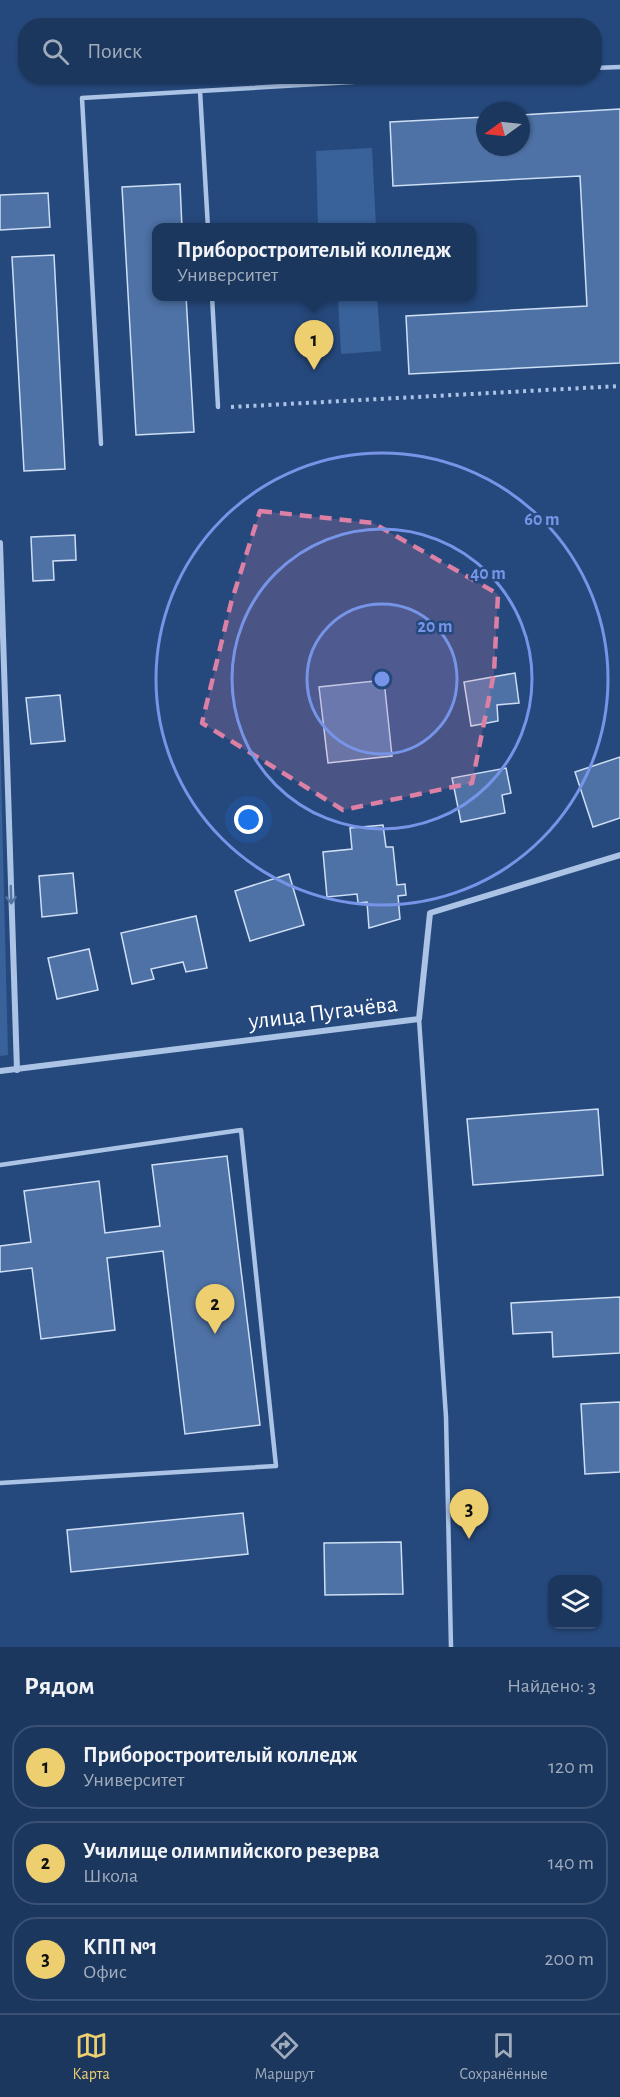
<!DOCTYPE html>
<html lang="ru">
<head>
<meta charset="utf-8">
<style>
  body { margin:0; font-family:"Alegreya Sans",sans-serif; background:#253f64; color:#f1f3f6 }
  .controls { position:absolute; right:18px; bottom:18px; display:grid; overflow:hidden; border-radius:12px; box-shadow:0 2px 4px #0004 }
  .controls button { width:54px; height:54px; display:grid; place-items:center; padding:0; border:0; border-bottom:2px solid #3a5173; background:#1c375e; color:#f1f3f6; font:30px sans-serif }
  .compass { position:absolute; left:476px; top:102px; width:54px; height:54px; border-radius:50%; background:#1c375e; box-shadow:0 2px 4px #0004; rotate:255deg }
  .you { position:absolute; left:249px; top:820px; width:21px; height:21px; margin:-15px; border:4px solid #fff; border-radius:50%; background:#1a73e8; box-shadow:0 0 0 9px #1a73e833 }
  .badge { display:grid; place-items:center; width:39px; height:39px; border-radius:50%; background:#eecf70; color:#111; font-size:20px; font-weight:700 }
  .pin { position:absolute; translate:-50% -50px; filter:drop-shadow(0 2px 3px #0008) }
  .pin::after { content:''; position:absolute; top:32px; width:21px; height:18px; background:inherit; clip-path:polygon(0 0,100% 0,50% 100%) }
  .popup { position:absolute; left:152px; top:223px; width:324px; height:78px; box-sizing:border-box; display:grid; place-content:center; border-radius:12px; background:#1c375e; filter:drop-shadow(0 2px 4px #0005); font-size:20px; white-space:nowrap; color:#a0acbc }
  .popup b { font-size:22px; color:#f1f3f6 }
  .popup::after { content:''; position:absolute; left:50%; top:100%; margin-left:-12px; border:12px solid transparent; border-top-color:#1c375e }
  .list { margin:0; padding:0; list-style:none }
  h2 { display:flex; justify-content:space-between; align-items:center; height:78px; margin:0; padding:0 24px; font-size:26px }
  h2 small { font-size:20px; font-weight:400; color:#a0acbc }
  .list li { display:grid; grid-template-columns:39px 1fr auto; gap:18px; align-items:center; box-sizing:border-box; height:84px; margin:0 12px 12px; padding:0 12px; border:2px solid #3a5173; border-radius:24px }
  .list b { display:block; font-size:22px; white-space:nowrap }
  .list p { margin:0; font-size:20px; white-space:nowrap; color:#a0acbc }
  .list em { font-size:20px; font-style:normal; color:#a0acbc }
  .icon { flex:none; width:33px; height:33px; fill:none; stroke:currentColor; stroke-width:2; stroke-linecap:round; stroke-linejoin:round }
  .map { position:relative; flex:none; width:620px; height:1647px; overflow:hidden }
  .search { position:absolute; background:#1c375e; box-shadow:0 2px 4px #0004; left:18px; right:18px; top:18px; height:66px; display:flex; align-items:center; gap:15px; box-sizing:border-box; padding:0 21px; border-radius:24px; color:#a0acbc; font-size:22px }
  .sheet { height:366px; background:#1c375e }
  nav { display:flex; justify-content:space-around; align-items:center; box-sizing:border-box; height:84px; border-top:2px solid #3a5173; background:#1c375e; font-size:16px; color:#a0acbc }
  nav a { display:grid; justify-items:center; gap:3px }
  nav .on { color:#eecf70 }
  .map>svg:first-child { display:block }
  .green { fill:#39629b }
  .building { fill:#4e72a6; stroke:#cedef4; stroke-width:1.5 }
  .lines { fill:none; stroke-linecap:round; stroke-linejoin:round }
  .path { stroke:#abc3e5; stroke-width:4; stroke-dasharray:3 4.5; stroke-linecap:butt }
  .lane { stroke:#abc3e5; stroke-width:4.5 }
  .street { stroke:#abc3e5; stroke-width:6 }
  .oneway { stroke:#5574a1 }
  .marked { fill:#dd80a5; fill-opacity:0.2; stroke:#dd80a5; stroke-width:4.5; stroke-dasharray:12 8; stroke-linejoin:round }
  .ring { fill:none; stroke:#7795e8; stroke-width:3 }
  .labels { text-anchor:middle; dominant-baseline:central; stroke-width:5; stroke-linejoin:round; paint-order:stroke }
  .street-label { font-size:24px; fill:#fff; stroke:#26497d }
  .centre { fill:#7795e8; stroke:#26497d; stroke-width:3 }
  .ring-label { font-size:18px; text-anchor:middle; font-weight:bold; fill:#7795e8; stroke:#26497d; stroke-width:5; stroke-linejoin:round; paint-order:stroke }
</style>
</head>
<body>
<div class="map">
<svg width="620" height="1647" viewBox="0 0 620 1647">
  <rect width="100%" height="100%" fill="#26497d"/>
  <g class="green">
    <path d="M372,148L376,227H318L316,151Z"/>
    <path d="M338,297H377L381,351L341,354Z"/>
    <path d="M0,732L8,1055L0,1056Z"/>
  </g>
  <g class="building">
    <path d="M620,109V363L409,374L406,316L587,306L580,176L393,186L390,122L485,117V147H521V115Z"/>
    <path d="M180,184L182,228H156V296H186L194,432L136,435L122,187Z"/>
    <path d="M48,193L50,227L0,230V195Z"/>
    <path d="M54,255L65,469L24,471L12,257Z"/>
    <path d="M75,535L76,560L53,561L54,580L33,581L31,537Z"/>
    <path d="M515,673L519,703L497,705L498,721L471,726L464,682Z"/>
    <path d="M384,680L392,756L328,763L319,687Z"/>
    <path d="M60,695L65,741L31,744L26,698Z"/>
    <path d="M620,757V818L593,827L575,772Z"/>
    <path d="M506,768L511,793L502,795L505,813L461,822L452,778Z"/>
    <path d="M383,825L386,847H393L397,885L405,884L406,895L398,896L400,919L369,928L367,902L358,903L357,894L327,897L323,852L352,849L350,828Z"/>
    <path d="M73,873L77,913L42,917L39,876Z"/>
    <path d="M289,874L304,925L250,941L235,891Z"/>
    <path d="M196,916L207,968L186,972L183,962L151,969L154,979L132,984L121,933Z"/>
    <path d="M89,949L98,990L57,999L48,958Z"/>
    <path d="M598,1109L603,1175L473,1185L467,1119Z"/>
    <path d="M227,1156L260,1425L185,1434L163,1251L107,1258L115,1330L41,1339L32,1268L0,1272V1246L31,1242L24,1191L99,1181L105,1233L160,1226L152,1165Z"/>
    <path d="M620,1297V1353L553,1357L552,1332L513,1334L511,1303Z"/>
    <path d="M620,1402V1472L585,1474L581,1404Z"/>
    <path d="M243,1513L248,1554L71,1572L67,1530Z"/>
    <path d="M401,1542L403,1594L325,1595L324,1543Z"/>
  </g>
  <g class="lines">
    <path class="path" d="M231,407L620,386"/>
    <g class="lane">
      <path d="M594,68L620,67"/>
      <path d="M208,228L200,91L454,76"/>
      <path d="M212,296L218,407"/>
      <path d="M101,444L82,98L200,91"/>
      <path d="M419,1019L446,1417L451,1647"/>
      <path d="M0,1165L241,1130L276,1466L0,1483"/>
    </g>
    <g class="street">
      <path d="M0,543L17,1070"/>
      <path d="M0,1071L419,1019L430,913L620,855"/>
    </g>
  </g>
  <defs><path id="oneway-shaft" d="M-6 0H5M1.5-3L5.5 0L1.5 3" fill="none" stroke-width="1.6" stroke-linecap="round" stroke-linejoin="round" transform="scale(1.5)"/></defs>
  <use class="oneway" href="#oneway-shaft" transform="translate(11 895) rotate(88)"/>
  <path class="marked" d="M260,511L373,523L498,594L494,673L472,783L343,810L202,723L231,603Z"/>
  <circle cx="382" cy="679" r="75" fill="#7795e8" fill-opacity=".12"/>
  <g class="ring">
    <circle cx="382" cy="679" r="75"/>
    <circle cx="382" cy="679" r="150"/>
    <circle cx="382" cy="679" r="226"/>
  </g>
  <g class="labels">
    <g class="street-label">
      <text transform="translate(323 1013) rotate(-7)">улица Пугачёва</text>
    </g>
  </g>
  <circle cx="382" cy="679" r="9" class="centre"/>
  <g class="ring-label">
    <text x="542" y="525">60 m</text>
    <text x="488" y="579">40 m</text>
    <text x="435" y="632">20 m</text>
  </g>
</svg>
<div class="controls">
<button><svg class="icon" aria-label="layers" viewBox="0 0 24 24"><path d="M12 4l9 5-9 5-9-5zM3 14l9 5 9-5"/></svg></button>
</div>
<svg class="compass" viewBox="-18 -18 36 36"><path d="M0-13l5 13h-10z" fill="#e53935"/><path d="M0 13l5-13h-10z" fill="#a0acbc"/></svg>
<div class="you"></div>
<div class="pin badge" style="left:314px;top:370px">1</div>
<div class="popup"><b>Приборостроителый колледж</b>Университет</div>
<div class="pin badge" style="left:215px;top:1334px">2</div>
<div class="pin badge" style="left:469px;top:1539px">3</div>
<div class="search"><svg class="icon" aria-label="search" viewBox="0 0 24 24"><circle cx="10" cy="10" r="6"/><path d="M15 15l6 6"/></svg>Поиск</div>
</div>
<section class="sheet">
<h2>Рядом<small>Найдено: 3</small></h2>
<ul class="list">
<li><span class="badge">1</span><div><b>Приборостроителый колледж</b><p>Университет</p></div><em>120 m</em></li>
<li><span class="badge">2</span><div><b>Училище олимпийского резерва</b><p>Школа</p></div><em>140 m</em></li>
<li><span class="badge">3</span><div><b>КПП №1</b><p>Офис</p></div><em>200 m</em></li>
</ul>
</section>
<nav>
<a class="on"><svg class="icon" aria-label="map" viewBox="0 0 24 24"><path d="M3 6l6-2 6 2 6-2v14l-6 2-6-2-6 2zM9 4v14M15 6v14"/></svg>Карта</a>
<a><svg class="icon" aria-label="directions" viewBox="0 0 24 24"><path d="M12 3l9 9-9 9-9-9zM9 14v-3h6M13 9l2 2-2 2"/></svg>Маршрут</a>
<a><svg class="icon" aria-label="saved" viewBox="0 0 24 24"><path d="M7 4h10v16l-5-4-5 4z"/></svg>Сохранённые</a>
</nav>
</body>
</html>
